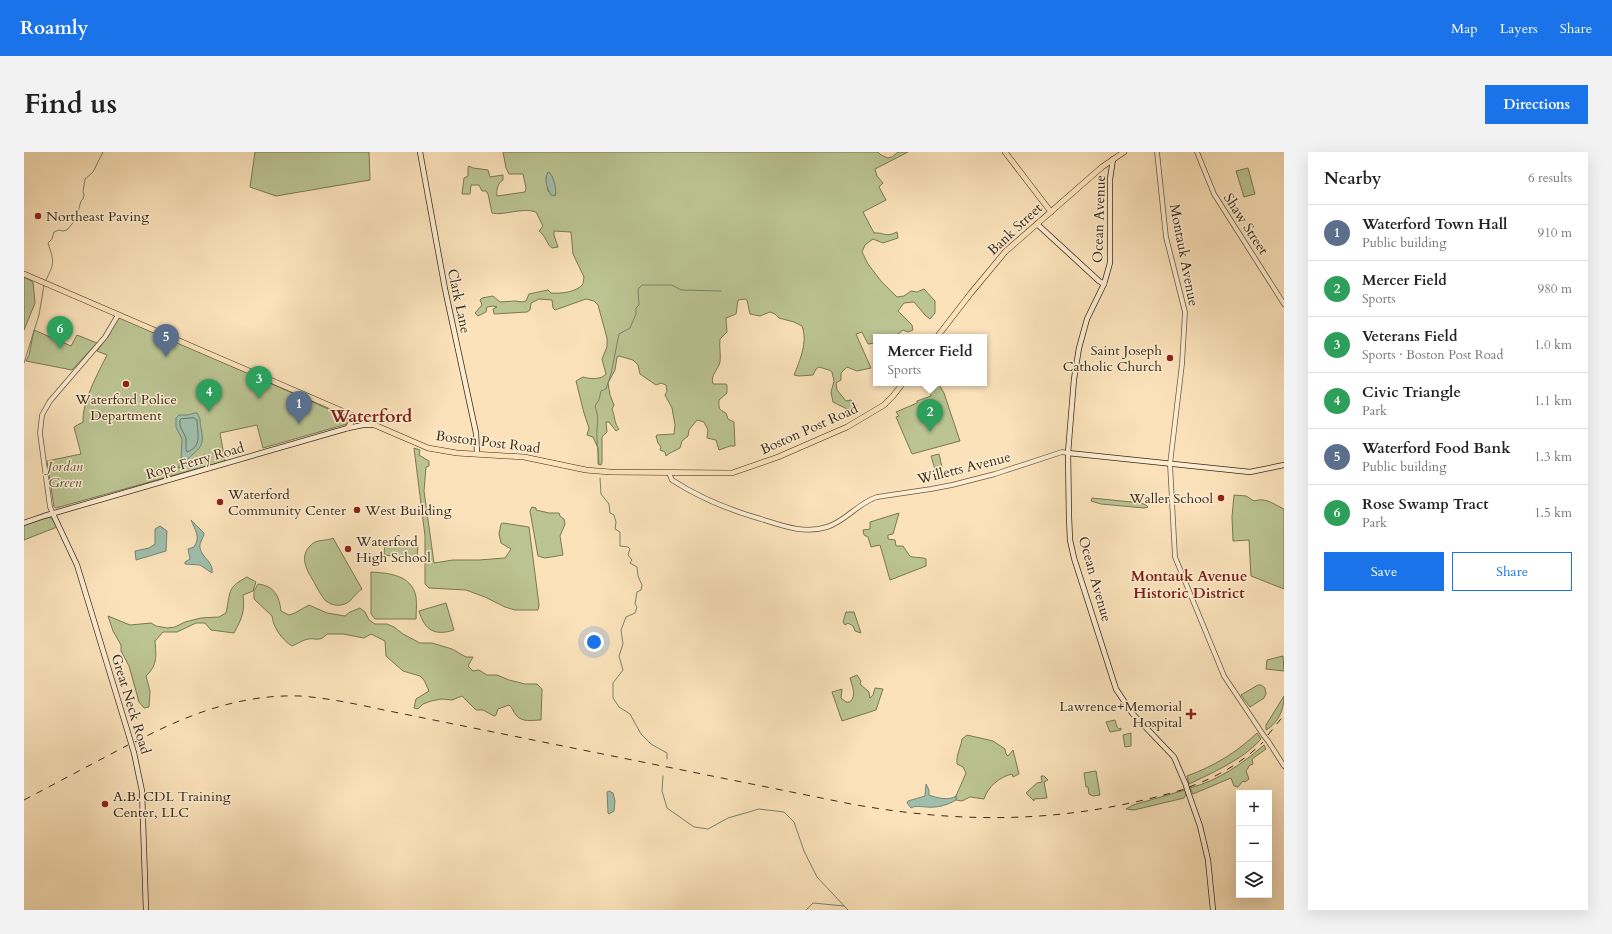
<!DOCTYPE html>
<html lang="en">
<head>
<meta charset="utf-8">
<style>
  body { margin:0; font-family:Cardo,serif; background:#f2f2f2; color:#222 }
  .controls { position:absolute; right:12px; bottom:12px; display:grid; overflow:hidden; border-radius:0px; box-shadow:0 4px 16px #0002 }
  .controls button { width:36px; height:36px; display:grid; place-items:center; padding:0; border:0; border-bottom:1px solid #e0e0e0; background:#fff; color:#222; font:20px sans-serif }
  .you { position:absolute; left:570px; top:490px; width:14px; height:14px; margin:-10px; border:3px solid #fff; border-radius:50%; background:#1a73e8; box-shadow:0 0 0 6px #1a73e833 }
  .badge { display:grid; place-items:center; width:26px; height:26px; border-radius:50%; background:#1a73e8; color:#fff; font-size:13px; font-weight:700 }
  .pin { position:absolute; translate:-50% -33px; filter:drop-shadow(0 1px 2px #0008) }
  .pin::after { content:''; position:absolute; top:21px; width:14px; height:12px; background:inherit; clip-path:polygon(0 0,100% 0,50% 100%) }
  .popup { position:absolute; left:849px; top:182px; width:114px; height:52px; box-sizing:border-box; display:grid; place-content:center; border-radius:0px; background:#fff; filter:drop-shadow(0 1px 3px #0005); font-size:13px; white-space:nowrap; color:#767676 }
  .popup b { font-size:15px; color:#222 }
  .popup::after { content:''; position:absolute; left:50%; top:100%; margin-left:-8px; border:8px solid transparent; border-top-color:#fff }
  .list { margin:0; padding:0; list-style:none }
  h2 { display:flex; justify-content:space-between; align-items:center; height:52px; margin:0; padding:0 16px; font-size:17px }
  h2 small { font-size:13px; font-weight:400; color:#767676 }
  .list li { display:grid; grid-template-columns:26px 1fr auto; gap:12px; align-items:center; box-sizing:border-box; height:56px; padding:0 16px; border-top:1px solid #e0e0e0 }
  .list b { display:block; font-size:15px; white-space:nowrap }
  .list p { margin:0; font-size:13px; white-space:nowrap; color:#767676 }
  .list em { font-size:13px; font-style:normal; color:#767676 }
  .actions { display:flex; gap:8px; padding:12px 16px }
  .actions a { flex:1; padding:9px 0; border:1px solid #1a73e8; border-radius:0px; text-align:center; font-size:14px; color:#1a73e8 }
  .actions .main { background:#1a73e8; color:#fff }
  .icon { flex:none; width:22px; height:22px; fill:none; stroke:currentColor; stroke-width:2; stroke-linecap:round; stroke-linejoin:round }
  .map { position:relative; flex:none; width:1260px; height:758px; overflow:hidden; border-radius:0px }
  header { display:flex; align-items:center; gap:24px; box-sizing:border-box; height:56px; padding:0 20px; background:#1a73e8; color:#fff }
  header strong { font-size:19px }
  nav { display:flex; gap:22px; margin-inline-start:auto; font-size:14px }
  .intro { display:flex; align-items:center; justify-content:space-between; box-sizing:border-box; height:96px; padding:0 24px }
  h1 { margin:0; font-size:28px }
  .button { padding:10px 18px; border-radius:0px; background:#1a73e8; color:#fff; font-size:14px; font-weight:700 }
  main { display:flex; gap:24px; padding:0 24px }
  aside { flex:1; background:#fff; border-radius:0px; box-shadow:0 4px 16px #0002 }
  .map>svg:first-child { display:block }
  .green { fill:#bbc492; stroke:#7a7854; fill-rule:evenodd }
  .water { fill:#9fbeac; stroke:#778370 }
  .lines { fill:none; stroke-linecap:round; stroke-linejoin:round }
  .shore { stroke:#6c7462; stroke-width:1 }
  .stream { stroke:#778370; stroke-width:1 }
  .tertiary-casing { stroke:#6a5940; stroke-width:5.5 }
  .secondary-casing { stroke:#3a2b17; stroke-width:6 }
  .primary-casing { stroke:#3a2b17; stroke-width:6 }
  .tertiary { stroke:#fcecd2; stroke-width:4 }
  .secondary { stroke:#fcecd2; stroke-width:4.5 }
  .primary { stroke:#fbe2ba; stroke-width:5 }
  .rail { stroke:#3a2b17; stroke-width:1; stroke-dasharray:7 7; stroke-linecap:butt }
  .tertiary-bridge-casing { stroke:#6a5940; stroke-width:5.5; stroke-linecap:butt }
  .secondary-bridge-casing { stroke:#3a2b17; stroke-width:6; stroke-linecap:butt }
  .tertiary-bridge { stroke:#fcecd2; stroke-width:4 }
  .secondary-bridge { stroke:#fcecd2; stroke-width:4.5 }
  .poi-dot { fill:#8f2418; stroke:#fcecd2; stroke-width:1.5 }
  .labels { text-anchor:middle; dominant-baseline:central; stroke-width:3; stroke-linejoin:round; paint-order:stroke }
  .poi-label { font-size:14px; fill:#3a2b17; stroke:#fcecd2; text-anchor:start }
  .street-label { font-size:14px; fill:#3a2b17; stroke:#fcecd2 }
  .park-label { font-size:14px; font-style:italic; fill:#5a5136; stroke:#fcecd2 }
  .neighbourhood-label { font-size:15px; font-weight:bold; fill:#7a1f14; stroke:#fcecd2 }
  .district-label { font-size:18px; font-weight:bold; fill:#7a1f14; stroke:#fcecd2 }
</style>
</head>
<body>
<header>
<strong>Roamly</strong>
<nav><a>Map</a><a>Layers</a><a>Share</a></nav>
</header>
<div class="intro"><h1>Find us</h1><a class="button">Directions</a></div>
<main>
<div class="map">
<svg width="1260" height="758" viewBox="0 0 1260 758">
  <rect width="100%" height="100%" fill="#fbe2ba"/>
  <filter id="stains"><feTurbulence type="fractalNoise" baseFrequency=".005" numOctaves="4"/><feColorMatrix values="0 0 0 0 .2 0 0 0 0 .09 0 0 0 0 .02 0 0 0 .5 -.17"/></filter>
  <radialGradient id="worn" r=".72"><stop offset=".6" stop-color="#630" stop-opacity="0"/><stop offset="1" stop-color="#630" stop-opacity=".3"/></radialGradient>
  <g class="green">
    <path d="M231,0H345L346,28L252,44L226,35Z"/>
    <path d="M479,0H854L857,3L864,6L868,5L874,0H884L851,17L853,24L859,31L855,35L862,48L839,60L850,81C861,80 860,86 873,80L874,86L859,91L849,87L841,93L838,100L844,112L857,129L873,145L880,144L887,139L893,140L900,137L911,149V161L906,167L901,163L890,150L880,151L874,159L888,173L889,178L884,180L879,178L874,182L877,185H852V191L844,192L838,180L832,182L847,216L833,219L823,215L817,221V228L812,231L813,238L822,249L827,248L832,253V255L825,258L809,250L807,240L810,229L808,220L805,218L795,215L792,217L789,223L775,224L770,223C776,208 784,190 778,174L770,170L755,166L751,162L746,160L736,164L726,162L723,148L721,147L714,148L712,162L702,166L703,180L696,187C695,195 697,202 696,210C694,218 686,223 689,232H702L703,233V241L695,248C695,257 694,257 702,261L704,267L710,270L711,294H706L695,298L692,288L683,286L684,278L680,270L673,268L665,278L664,284L658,289L656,296L646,301L642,304L641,300L636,298L637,295L634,291L632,284L633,283L650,282L651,273L648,256L641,243L643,239L642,233L637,231L632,233L616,222L614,213L609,208L595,204L593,205L591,218L584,231L586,243L590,253L588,257C591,264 590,271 595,277L592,279L585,270H582L583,280L578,285V311L577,313L574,312V296L569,285L563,283L565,276L560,261L552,229L559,225C566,227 577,228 582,222L578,207L583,195V186L574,153L570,149L562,147L531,158L529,156L528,148L515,147L507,151L506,158L503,160L470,162L469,157L473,155L469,154L463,155L462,160L454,164L451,161L458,153L456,148L458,146L469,144L476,150L491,149L498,150L502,149L505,142L524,138L527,141C537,142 553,140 559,132L560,125L549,102L547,80L530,79V83L534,95L528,96C523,93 522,84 515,79L519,74L512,60C498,55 480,64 468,61L464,42L462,39H458L455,33H447L446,42H438L440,26L444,24V15L445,14L449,16L464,18L466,25L479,23V28C474,31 472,38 473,44L501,40L502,36L499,22H485L482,16ZM528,24L532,42L530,44L524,39L522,25Z"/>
    <path d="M1224,16L1231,42L1220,45L1212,19Z"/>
    <path d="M0,125L9,130L11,151L0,178Z"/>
    <path d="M94,163L322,265L325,270L323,272L239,296L233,273L196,281L201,309L32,356L30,355L23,309L57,302L50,275L59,270C58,250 74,221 83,203L73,199L85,183Z"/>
    <path d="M10,178L47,194L53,183L73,191L48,218L2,209L5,203Z"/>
    <path d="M904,231H914L920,241L936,289L888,302L872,265L875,264L872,260L893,251V249L907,244Z"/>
    <path d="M390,296L396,298L395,303L405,309V314L402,315L400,339L410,411L429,408H455L481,406L487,397L477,391L475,382L477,372L479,371L505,375L515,453L514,458H491L481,455L461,445L442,438L405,436L401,432V384Z"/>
    <path d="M915,302L918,315L911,317L907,304Z"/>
    <path d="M1210,343L1222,344L1230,349C1242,345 1249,352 1260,357V437L1227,424L1225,388L1209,389L1208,365Z"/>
    <path d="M1068,346L1117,351L1122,353L1124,355L1120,356L1077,352L1067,349Z"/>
    <path d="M508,355L512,356V358L525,361H535L536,364L540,367L541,372L536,384L539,403L521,406L514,404L506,359Z"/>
    <path d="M875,361L869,382L864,383V387L871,388L872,394H879C881,397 883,400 885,403C888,407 896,404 902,407V414L866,428L856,393L847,395L844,385L840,383L839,378L846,377V370Z"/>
    <path d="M25,365L28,367L33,375L0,388V373Z"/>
    <path d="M309,386L338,437C330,442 327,452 317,453C311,454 306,452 302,449C298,445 295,439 292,434C286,422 274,408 285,395C292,386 300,390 309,386Z"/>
    <path d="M361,389L394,393L393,407L360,403Z"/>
    <path d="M347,420C365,421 388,423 392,445C393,452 392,460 392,467H351L347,462Z"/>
    <path d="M223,425L232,430L229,439L219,443C221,460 218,466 210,481L187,478L181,471H172L153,480H139L131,489C132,503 134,513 122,524L126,539L125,555L120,556L115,550L105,514L97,499V493L89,479L84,464L106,473L127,471L132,474L143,476L151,475L161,470L177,466L195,465L202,461C207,440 202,436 223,425Z"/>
    <path d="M234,432C250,434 255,443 257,459L265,463L271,461L285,453L303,461L321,464L326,460L336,456L341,460L345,468L351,472H363L370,475L379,482L396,491H408L428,497L442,505H449L444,514L449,519L455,518L463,523H473L485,528L501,532H513L518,537L517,568C509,568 498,571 492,563C489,560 489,556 485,553L474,557L472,563L470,564L459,558H452L438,544L428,548L418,547L407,549L399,552L394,557L390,556L392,547L405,539L400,528L396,524L379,519L362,504L361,489L347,482L340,486L319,482H303C296,490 292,486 284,487C279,488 273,492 268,494C258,488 249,475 248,464L230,447V439Z"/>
    <path d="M422,451L430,478C411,484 401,479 395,459Z"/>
    <path d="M822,460H830L837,481L831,479L829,474L824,471L821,473L819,470Z"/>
    <path d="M1259,504L1260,519L1242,517L1243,508Z"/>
    <path d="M833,523L837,529L836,532L845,540L846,546L849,543L851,536L859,537L852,558L818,569L808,540L818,537L817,546L822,550H826C833,543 828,534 826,526Z"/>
    <path d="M1234,533H1237L1241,536L1242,542L1240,546L1226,555L1217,543Z"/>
    <path d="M1260,544C1260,558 1254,571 1242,578V573Z"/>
    <path d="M1091,568L1093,575L1095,577L1097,576V578L1086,580L1082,570Z"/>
    <path d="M1107,581V594L1101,595L1099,583Z"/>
    <path d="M1233,581L1237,587C1220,607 1188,621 1165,632L1163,624C1190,614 1212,601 1233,581Z"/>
    <path d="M943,583L969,589L981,597L982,602L984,604L989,598L995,622L989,625L988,622C975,625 964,635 960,647L946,645L938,649L932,648V644L942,621L939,615L933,612C932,603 937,595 938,587Z"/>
    <path d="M1240,593L1242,597L1228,607L1229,612L1226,613L1222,619L1225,627L1221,630L1219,629L1214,635L1210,634L1207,626L1169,642L1166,636C1195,628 1218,612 1240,593Z"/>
    <path d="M1072,619L1076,643L1069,644L1065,642L1064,635H1062L1060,621Z"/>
    <path d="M1017,624H1020L1024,628L1020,630L1023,646L1010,647V649L1002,641L1013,631L1018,630Z"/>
    <path d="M1161,638L1162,642L1160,646L1110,658L1102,657L1109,653Z"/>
  </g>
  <g class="water">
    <path d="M524,20L526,21C530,27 533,37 531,44L527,43C523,37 520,27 524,20Z"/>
    <path d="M171,261H173C178,269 175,268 177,276C183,300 168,298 157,315L154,316L157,309L158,287L152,275V266L155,263H163Z"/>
    <path d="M167,368L180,381C180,386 175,390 176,396C178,406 190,410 188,421L176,413L161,412V410L166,407L164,397L170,395C177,385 171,378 167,368Z"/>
    <path d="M136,374L143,379L142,399L112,408L111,399L125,396L131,392V377Z"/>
    <path d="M902,632L905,638V643C913,646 925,649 932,644V648C924,653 913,656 903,655C897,655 892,653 887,656L883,651L884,649L901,644Z"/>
    <path d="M585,639L589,641L591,649L590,659L585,662L584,661L583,640Z"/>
  </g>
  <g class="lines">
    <path class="shore" d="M170,266L173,268C173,281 179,294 163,300L162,298V286L156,274V268L157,267Z"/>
    <g class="stream">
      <path d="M22,128C31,110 30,110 24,91L28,87L30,80L35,78L39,79L43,78L52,67L57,49L59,47L60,43L59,40L61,27L69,20L79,0"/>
      <path d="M0,211L15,163L20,133"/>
      <path d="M575,313C575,304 573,295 573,286C572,273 576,268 571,254L575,248L577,239L582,237L587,222L595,182L606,176L612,162V156L615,153L614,137L618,133H648L657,138L697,139"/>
      <path d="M576,326L577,342L585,352L586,361L590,363L592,370L591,377L596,380V394L604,395L606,397L604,403L608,408L606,411L613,415L614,424L618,433L617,438L613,440L611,452L613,455L611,461L602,465L597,478L599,492L595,504L599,518L589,531V546L595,555L606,562L617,582L627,592L643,601V607"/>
      <path d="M639,624L638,639L643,656L670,675L684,677L704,666L735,657L760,660L770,670L780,699L793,725L824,758"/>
      <path d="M782,758L789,751L820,754"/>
    </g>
    <g class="tertiary-casing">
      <g id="tertiary">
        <path d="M1133,0L1142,85L1161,160L1158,212L1146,312L1151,405L1200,524L1240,584"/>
        <path d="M1173,0L1190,42L1260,152"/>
        <path d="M645,321L648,328C676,346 705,358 737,367C759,374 780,382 803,375C822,369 834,351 853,345L907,337L928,333L971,322L1038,300L1044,301"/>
        <path d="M29,362L26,355L16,281L18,263L26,249L81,185L94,163"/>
        <path d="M1244,589L1260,614"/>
      </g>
    </g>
    <g class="secondary-casing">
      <g id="secondary">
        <path d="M396,0L421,137L452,281L453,301"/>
        <path d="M1089,7L1086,27V111L1080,132L1063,167L1055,196L1050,227L1044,301L1045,365L1046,388L1050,406L1092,537L1108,561L1150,605L1162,633"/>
        <path d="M1013,72L1075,129L1080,132"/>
        <path d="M1044,301L1226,320L1260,313"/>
        <path d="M29,362L53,413L105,584"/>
        <path d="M0,371L20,364L324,276L339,273H350"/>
        <path d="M110,601L118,639L122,758"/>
        <path d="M1163,637L1176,674L1184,708L1189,758"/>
      </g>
    </g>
    <g class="primary-casing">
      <g id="primary">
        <path d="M981,0L1027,60"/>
        <path d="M0,122L404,296L433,301L500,305L562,318L586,320L708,321L754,305L823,275L860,253L869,244L879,231"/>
        <path d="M913,185L947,141L981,100L1078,15L1100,0"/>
        <path d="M323,263L327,265L328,269L324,276"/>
      </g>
    </g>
    <use href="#tertiary" class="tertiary"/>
    <use href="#secondary" class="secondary"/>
    <use href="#primary" class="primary"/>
    <g class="rail">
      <path d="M1244,583L1260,563"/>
      <path d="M111,590C162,563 216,542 276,544C304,546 332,552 360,558L827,652C944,673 1047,671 1161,637"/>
      <path d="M1165,635C1193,625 1218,611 1239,590"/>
      <path d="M0,648L104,593"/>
    </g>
    <g class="tertiary-bridge-casing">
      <path id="tertiary-bridge" d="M1240,584L1244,589"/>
    </g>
    <g class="secondary-bridge-casing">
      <g id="secondary-bridge">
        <path d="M105,584L110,601"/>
        <path d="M1162,633L1163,637"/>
      </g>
    </g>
    <use href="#tertiary-bridge" class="tertiary-bridge"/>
    <use href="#secondary-bridge" class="secondary-bridge"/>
  </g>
  <g class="poi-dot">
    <circle cx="14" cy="64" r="4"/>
    <circle cx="1146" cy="206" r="4"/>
    <circle cx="102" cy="232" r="4"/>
    <circle cx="1197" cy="346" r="4"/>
    <circle cx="196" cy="350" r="4"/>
    <circle cx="333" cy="358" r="4"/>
    <circle cx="324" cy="397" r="4"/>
    <path d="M1165 556h4v4h4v4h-4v4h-4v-4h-4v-4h4z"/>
    <circle cx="81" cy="652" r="4"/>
  </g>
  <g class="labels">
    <g class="poi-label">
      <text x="22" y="64">Northeast Paving</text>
      <text x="1138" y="198" text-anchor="end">Saint Joseph<tspan x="1138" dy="16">Catholic Church</tspan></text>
      <text x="102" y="247" text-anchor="middle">Waterford Police<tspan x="102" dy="16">Department</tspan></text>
      <text x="204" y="342">Waterford<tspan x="204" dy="16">Community Center</tspan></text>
      <text x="1189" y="346" text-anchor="end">Waller School</text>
      <text x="341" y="358">West Building</text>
      <text x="332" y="389">Waterford<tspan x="332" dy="16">High School</tspan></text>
      <text x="1158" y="554" text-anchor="end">Lawrence+Memorial<tspan x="1158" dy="16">Hospital</tspan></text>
      <text x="89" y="644">A.B. CDL Training<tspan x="89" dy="16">Center, LLC</tspan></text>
    </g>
    <g class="street-label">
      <text transform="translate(1075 67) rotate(-88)">Ocean Avenue</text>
      <text transform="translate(1222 72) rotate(57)">Shaw Street</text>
      <text transform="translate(991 77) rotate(-43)">Bank Street</text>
      <text transform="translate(1160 103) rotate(79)">Montauk Avenue</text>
      <text transform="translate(435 149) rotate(78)">Clark Lane</text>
      <text transform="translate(785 277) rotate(-24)">Boston Post Road</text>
      <text transform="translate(464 290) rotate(7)">Boston Post Road</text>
      <text transform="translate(171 309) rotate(-16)">Rope Ferry Road</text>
      <text transform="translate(940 316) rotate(-14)">Willetts Avenue</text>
      <text transform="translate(1071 427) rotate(74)">Ocean Avenue</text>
      <text transform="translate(107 552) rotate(73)">Great Neck Road</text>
    </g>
    <g class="park-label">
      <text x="41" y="314">Jordan<tspan x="41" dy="16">Green</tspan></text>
    </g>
    <g class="neighbourhood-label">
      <text x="1165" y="424">Montauk Avenue<tspan x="1165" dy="17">Historic District</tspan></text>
    </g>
    <g class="district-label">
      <text x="347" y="264">Waterford</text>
    </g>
  </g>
  <rect width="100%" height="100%" filter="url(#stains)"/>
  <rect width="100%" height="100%" fill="url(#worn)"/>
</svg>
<div class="controls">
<button>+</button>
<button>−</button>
<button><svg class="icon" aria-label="layers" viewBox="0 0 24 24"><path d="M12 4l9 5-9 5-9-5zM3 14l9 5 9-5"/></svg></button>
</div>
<div class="you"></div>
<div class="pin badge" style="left:275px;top:272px;background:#5c6f8a">1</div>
<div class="pin badge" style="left:906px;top:280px;background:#2e9e5b">2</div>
<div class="popup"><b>Mercer Field</b>Sports</div>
<div class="pin badge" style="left:235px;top:247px;background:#2e9e5b">3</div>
<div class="pin badge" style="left:185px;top:260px;background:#2e9e5b">4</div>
<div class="pin badge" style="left:142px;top:205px;background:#5c6f8a">5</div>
<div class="pin badge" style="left:36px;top:197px;background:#2e9e5b">6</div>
</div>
<aside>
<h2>Nearby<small>6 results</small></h2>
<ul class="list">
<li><span class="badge" style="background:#5c6f8a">1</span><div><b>Waterford Town Hall</b><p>Public building</p></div><em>910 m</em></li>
<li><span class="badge" style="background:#2e9e5b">2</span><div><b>Mercer Field</b><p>Sports</p></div><em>980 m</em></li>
<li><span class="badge" style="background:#2e9e5b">3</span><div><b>Veterans Field</b><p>Sports · Boston Post Road</p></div><em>1.0 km</em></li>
<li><span class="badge" style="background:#2e9e5b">4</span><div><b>Civic Triangle</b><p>Park</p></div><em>1.1 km</em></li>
<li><span class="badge" style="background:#5c6f8a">5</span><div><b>Waterford Food Bank</b><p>Public building</p></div><em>1.3 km</em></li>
<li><span class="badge" style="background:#2e9e5b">6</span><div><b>Rose Swamp Tract</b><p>Park</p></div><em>1.5 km</em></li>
</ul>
<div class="actions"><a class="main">Save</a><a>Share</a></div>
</aside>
</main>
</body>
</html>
